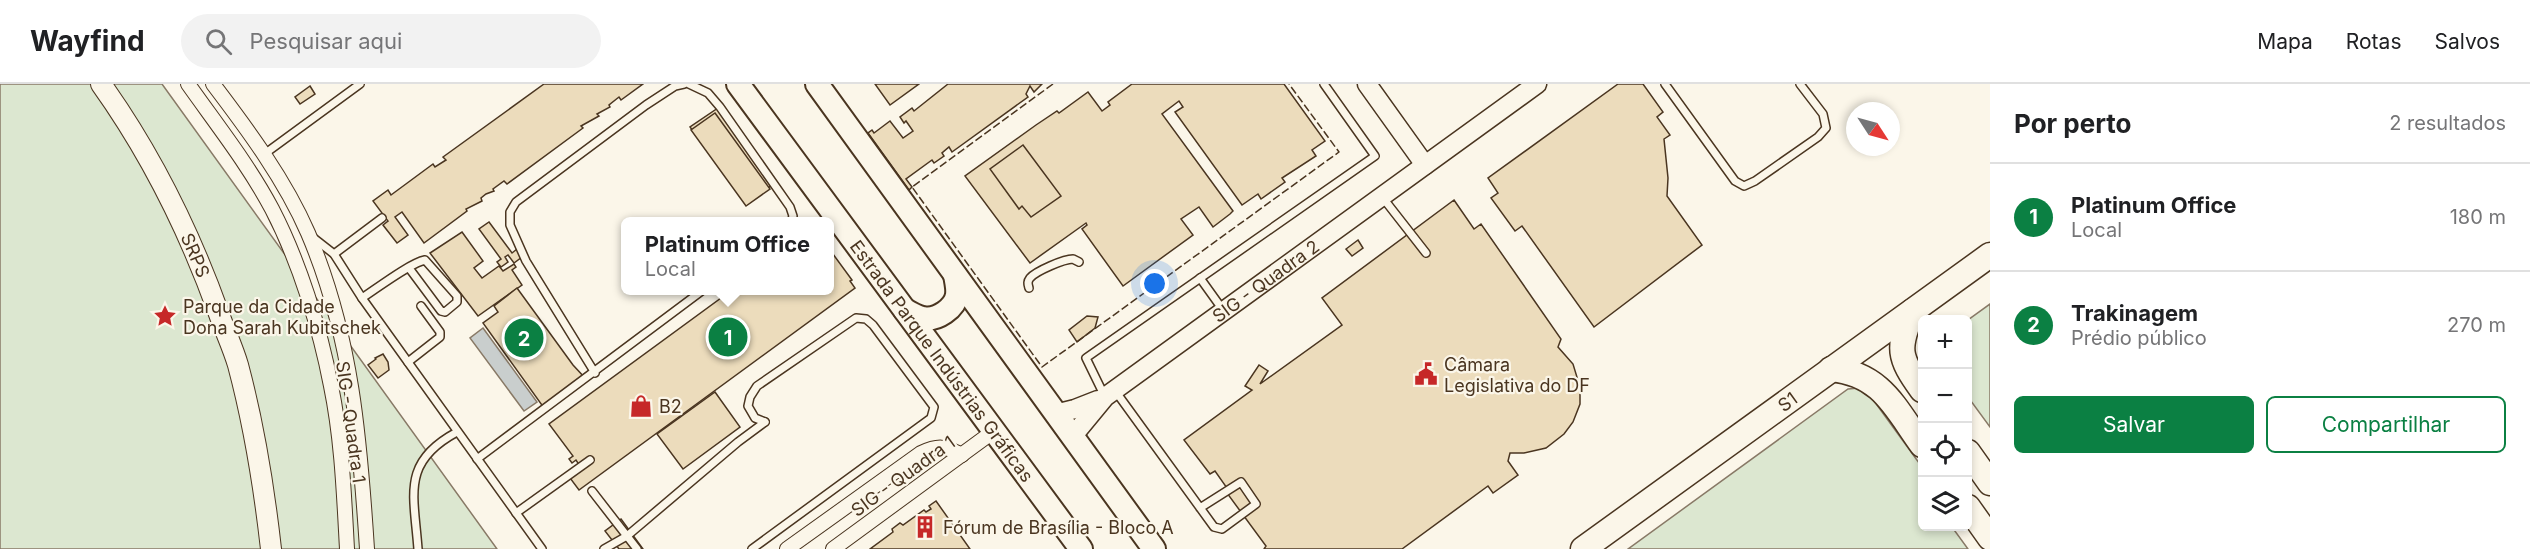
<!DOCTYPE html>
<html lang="pt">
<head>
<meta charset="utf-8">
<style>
  body { margin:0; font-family:Inter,sans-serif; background:#f2f2f2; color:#202124 }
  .controls { position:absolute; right:18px; bottom:18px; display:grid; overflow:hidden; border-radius:9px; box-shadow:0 3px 9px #0003 }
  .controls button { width:54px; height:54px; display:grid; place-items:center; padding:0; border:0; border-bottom:2px solid #e0e0e0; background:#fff; color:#202124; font:30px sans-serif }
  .compass { position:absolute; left:1846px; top:18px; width:54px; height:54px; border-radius:50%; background:#fff; box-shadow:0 3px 9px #0003; rotate:126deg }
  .you { position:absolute; left:1155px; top:200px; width:21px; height:21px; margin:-15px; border:4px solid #fff; border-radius:50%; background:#1a73e8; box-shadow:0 0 0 9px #1a73e833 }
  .badge { display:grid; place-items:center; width:39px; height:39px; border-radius:50%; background:#0b8043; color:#fff; font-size:20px; font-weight:700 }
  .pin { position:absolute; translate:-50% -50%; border:3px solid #fff; box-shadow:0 2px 6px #0006 }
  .popup { position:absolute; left:621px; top:133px; width:213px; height:78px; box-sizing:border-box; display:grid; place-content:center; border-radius:9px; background:#fff; filter:drop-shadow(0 2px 4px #0005); font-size:20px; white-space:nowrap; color:#757577 }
  .popup b { font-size:22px; color:#202124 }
  .popup::after { content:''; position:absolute; left:50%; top:100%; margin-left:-12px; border:12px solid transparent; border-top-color:#fff }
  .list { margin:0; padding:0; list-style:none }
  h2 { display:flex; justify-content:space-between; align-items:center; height:78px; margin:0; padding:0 24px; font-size:26px }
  h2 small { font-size:20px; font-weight:400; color:#757577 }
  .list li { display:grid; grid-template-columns:39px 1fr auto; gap:18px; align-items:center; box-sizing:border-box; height:108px; padding:0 24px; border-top:2px solid #e0e0e0 }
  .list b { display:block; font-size:22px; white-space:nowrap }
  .list p { margin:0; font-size:20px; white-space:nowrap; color:#757577 }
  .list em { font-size:20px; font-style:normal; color:#757577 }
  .actions { display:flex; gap:12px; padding:18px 24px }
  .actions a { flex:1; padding:14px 0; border:2px solid #0b8043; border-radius:9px; text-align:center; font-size:21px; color:#0b8043 }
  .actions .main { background:#0b8043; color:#fff }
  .icon { flex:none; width:33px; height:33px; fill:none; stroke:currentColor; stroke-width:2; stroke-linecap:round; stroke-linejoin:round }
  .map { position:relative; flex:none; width:1990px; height:465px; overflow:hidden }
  header { display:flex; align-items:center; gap:36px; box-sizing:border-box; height:84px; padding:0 30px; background:#fff; border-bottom:2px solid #e0e0e0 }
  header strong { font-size:28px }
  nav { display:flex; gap:33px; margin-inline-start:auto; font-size:21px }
  .search { width:420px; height:54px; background:#f2f2f2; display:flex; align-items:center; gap:15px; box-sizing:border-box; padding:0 21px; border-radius:33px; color:#757577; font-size:22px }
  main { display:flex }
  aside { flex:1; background:#fff }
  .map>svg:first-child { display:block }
  .green { fill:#dce7d0; stroke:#887966; stroke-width:1.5 }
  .water { fill:#c9cecd; stroke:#887966; stroke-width:1.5 }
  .building { fill:#ecdcbc; stroke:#4a3520; stroke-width:1.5 }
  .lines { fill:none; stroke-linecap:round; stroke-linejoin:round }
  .service-casing { stroke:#4a3520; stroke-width:10 }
  .minor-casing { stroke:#4a3520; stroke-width:16 }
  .tertiary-casing { stroke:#4a3520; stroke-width:21 }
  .secondary-casing { stroke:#4a3520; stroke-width:22 }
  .primary-casing { stroke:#4a3520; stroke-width:26 }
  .trunk-casing { stroke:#4a3520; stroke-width:27 }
  .service { stroke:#fbf6e9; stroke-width:7 }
  .minor { stroke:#fbf6e9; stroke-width:14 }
  .tertiary { stroke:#fbf6e9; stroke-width:18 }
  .secondary { stroke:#fbf6e9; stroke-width:20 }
  .primary { stroke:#fbf6e9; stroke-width:22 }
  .trunk { stroke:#fbf6e9; stroke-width:24 }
  .fence { stroke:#4a3520; stroke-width:1.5; stroke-dasharray:8 3; stroke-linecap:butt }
  .labels { text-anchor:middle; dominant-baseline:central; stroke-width:4.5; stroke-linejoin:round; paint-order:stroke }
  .street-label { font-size:18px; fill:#4a3520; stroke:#fbf6e9 }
  .poi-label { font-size:18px; fill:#4a3520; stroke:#fbf6e9; text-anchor:start }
</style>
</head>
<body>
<header>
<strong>Wayfind</strong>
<div class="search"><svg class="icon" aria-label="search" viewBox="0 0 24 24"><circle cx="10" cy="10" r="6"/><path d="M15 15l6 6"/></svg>Pesquisar aqui</div>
<nav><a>Mapa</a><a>Rotas</a><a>Salvos</a></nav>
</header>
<main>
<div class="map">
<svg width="1990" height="465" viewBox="0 0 1990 465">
  <rect width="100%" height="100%" fill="#fbf6e9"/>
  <g class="green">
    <path d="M0,0H162L497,465H0Z"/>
    <path d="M1990,220V343L1968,313V236Z"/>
    <path d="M1859,304L1869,310L1922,383V442L1952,443L1968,465H1628L1848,305Z"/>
  </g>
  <path class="water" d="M483,244L537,318L524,327L470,254Z"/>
  <g class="building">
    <path d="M544,0H643L621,16L619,13L609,21L610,23L597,30L599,32L581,42L583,44L507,100L504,97L493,105L494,107L486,110L481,114L482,117L466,125L467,127L424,159L402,128L395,133L408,151L397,159L383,141L388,137L373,117L388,106L391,111L433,80L435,83L446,76L443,73Z"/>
    <path d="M875,0H919L890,21Z"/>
    <path d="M948,0H1042L1034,8L1030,2L1026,10L1028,13L952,68L949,63L942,69L944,72L934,79L932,76L906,95L912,103L909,106L868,49L872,46L874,49L890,37L903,54L913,47L906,37L904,39L900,33L912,24L914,27Z"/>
    <path d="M1132,0H1284L1325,57L1312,66L1316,72L1282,94L1285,98L1261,115L1258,110L1242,121L1175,28L1183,23L1179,17L1162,30L1233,127L1230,130L1213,143L1199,123L1181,135L1193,151L1123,202L1082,145L1087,141L1086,139L1030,179L965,92L1036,41L1057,27L1059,29L1088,8L1102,27L1110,21L1108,18Z"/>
    <path d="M1618,0H1643L1663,28L1657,33L1670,51L1664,55L1668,94L1667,112L1702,161L1594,243L1522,142L1515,147L1491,114L1498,109L1488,94Z"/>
    <path d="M310,2L315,10L300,20L295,13Z"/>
    <path d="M718,24L773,100L748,120L690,43Z"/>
    <path d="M715,29L770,105L746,122L691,46Z"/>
    <path d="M1023,61L1061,112L1031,133L1022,122L1019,125L990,85Z"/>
    <path d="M1454,116L1474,145L1481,140L1561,255L1558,263L1573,280L1580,303V320L1573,338L1564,350L1546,364L1524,369H1510L1508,377L1518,391L1493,409L1488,402L1402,465H1264L1266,462L1224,405L1227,404L1215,387L1210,390L1184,356L1252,306L1245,302L1259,281L1268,287L1260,300L1342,241L1322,214Z"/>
    <path d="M489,138L512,169L517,165L522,173L514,179L508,171L505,173L508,178L501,183L497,178L501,175L479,145Z"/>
    <path d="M462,148L483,177L474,184L482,194L499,182L503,187L514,180L516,183L512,186L522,201L478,232L430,169Z"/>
    <path d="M1358,156L1363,164L1352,172L1346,165Z"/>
    <path d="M830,166L852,196L850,197L855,204L579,406L570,394L582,385L576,376L572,379L569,375L573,372L549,340L732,206H830Z"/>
    <path d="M517,204L573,281L585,294L544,324L483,239L498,228L494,222Z"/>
    <path d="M1087,232L1098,233L1095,244L1077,258L1069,246Z"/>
    <path d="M383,270L388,278L389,286L378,294L368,281L376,275L375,274Z"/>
    <path d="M715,308L740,343L683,385L657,350Z"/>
    <path d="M936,417L970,465H870L893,448L892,445L900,439L903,441L924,426L926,428L931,425L929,422Z"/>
    <path d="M621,435L643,465H619L605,447Z"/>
  </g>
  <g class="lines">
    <g class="service-casing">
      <g id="service">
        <path d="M689,0L708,9L720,23L790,123L793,132L791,138"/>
        <path d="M1665,0L1735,97L1744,102L1755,97L1818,53L1826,44L1823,30L1800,0"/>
        <path d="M263,71L360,0"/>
        <path d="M1383,114L1426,169"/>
        <path d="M311,152L334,170L362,214L542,465"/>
        <path d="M334,170L382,134"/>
        <path d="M1200,194L1223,226"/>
        <path d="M1029,204C1028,200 1027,198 1030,194C1036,187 1064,175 1073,175L1079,178"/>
        <path d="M362,214C376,205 410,179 425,176L457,212V218L445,228L441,227L409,184"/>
        <path d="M408,278L440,253V248L421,222"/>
        <path d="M595,289L526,177L510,141V128L516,118L646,21L675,2L684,0"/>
        <path d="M1116,308L1214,443L1222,445L1256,420L1241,398L1200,424"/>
        <path d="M1105,313L1086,274L1375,72L1324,0"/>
        <path d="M477,375L703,206"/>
        <path d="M592,407L637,465"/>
        <path d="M516,429L590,376"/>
        <path d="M418,465C414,410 401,378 457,348"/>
        <path d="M604,465L627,452L738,358L765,338"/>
        <path d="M752,465L931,334L934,323L873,241L866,235L856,234L757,302L750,313L748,322L755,334L765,338"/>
      </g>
    </g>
    <g class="minor-casing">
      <g id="minor">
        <path d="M188,0C217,41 248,80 272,125C299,177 320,244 331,302C342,355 344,411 347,465"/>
        <path d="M213,0C248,46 285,96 308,149C352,252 360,356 367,465"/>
        <path d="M787,465L921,369C938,361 945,362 962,371"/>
        <path d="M833,465L994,347"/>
      </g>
    </g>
    <g class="tertiary-casing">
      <g id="tertiary">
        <path d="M1367,0L1425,81"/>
        <path d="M1055,330L1075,325L1098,316"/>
        <path id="s1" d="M1072,353L1105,313L1537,0"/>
      </g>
    </g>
    <g class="secondary-casing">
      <g id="secondary">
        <path id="s2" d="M101,0C151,70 190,149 219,230C225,247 233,264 238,281C254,341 264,403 271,465"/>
      </g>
    </g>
    <g class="primary-casing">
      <g id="primary">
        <path id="s3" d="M738,0L1081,465"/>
        <path d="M817,0L1154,465"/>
        <path d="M905,226C910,229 917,233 923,234C937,237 955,224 957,211C958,205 956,197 955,191"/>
      </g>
    </g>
    <g class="trunk-casing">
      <g id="trunk">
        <path d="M1913,227C1897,264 1898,273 1922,306"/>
        <path d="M1831,285C1882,290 1895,324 1922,361"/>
        <path d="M1968,368L1990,399"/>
        <path d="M1968,423L1990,454"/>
        <path id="s4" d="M1583,465L1990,171"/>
      </g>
    </g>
    <use href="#service" class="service"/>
    <use href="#minor" class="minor"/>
    <use href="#tertiary" class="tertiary"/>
    <use href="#secondary" class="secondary"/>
    <use href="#primary" class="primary"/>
    <use href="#trunk" class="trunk"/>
    <path class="fence" d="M1053,0L912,103L1042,283L1339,68L1289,0"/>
  </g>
  <defs>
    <g id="sight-bare" transform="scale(1.8)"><path d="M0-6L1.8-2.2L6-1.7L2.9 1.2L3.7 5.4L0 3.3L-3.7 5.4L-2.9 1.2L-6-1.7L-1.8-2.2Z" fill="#c62828" stroke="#fbf6e9" stroke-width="2.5" paint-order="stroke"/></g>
    <g id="civic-bare" transform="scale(1.8)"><path d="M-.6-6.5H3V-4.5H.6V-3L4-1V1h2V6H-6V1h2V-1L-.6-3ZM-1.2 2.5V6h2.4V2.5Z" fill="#c62828" stroke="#fbf6e9" stroke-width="2.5" paint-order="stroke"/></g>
    <g id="shop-bare" transform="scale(1.8)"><path d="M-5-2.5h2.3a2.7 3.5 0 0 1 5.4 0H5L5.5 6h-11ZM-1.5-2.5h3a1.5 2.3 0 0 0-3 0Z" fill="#c62828" stroke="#fbf6e9" stroke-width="2.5" paint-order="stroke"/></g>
    <g id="building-bare" transform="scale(1.8)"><path d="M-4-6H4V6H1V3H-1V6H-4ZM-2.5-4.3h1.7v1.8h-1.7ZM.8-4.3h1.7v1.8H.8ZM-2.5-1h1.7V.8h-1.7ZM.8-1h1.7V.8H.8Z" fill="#c62828" stroke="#fbf6e9" stroke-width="2.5" paint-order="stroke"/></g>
  </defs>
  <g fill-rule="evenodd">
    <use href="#sight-bare" x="165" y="232"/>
    <use href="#civic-bare" x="1426" y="290"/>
    <use href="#shop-bare" x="641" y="322"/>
    <use href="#building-bare" x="925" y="443"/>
  </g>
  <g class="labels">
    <g class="street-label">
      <text stroke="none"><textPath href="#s2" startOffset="196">SRPS</textPath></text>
      <text stroke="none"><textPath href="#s1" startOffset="250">SIG - Quadra 2</textPath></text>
      <text stroke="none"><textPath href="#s3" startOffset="344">Estrada Parque Indústrias Gráficas</textPath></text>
      <text stroke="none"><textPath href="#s4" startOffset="252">S1</textPath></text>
      <text transform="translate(351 338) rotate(82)">SIG - Quadra 1</text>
      <text transform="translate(903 392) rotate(-36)">SIG - Quadra 1</text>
    </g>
    <g class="poi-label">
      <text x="183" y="222">Parque da Cidade<tspan x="183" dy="21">Dona Sarah Kubitschek</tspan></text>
      <text x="1444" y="280">Câmara<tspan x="1444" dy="21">Legislativa do DF</tspan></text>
      <text x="659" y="322">B2</text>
      <text x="943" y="443">Fórum de Brasília - Bloco A</text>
    </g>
  </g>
</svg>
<div class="controls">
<button>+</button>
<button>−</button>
<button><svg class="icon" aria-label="locate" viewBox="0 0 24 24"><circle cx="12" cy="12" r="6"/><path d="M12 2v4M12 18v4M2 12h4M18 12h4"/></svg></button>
<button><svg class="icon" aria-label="layers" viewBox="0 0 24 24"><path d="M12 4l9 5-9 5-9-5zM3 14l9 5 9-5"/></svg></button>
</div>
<svg class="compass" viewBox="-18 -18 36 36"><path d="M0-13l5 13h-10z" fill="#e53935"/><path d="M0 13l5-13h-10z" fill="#757577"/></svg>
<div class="you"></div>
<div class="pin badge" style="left:728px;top:253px">1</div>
<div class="popup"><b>Platinum Office</b>Local</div>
<div class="pin badge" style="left:524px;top:254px">2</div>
</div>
<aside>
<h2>Por perto<small>2 resultados</small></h2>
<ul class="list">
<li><span class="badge">1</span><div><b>Platinum Office</b><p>Local</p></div><em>180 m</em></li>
<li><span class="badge">2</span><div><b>Trakinagem</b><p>Prédio público</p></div><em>270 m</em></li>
</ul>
<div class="actions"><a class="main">Salvar</a><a>Compartilhar</a></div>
</aside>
</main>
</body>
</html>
